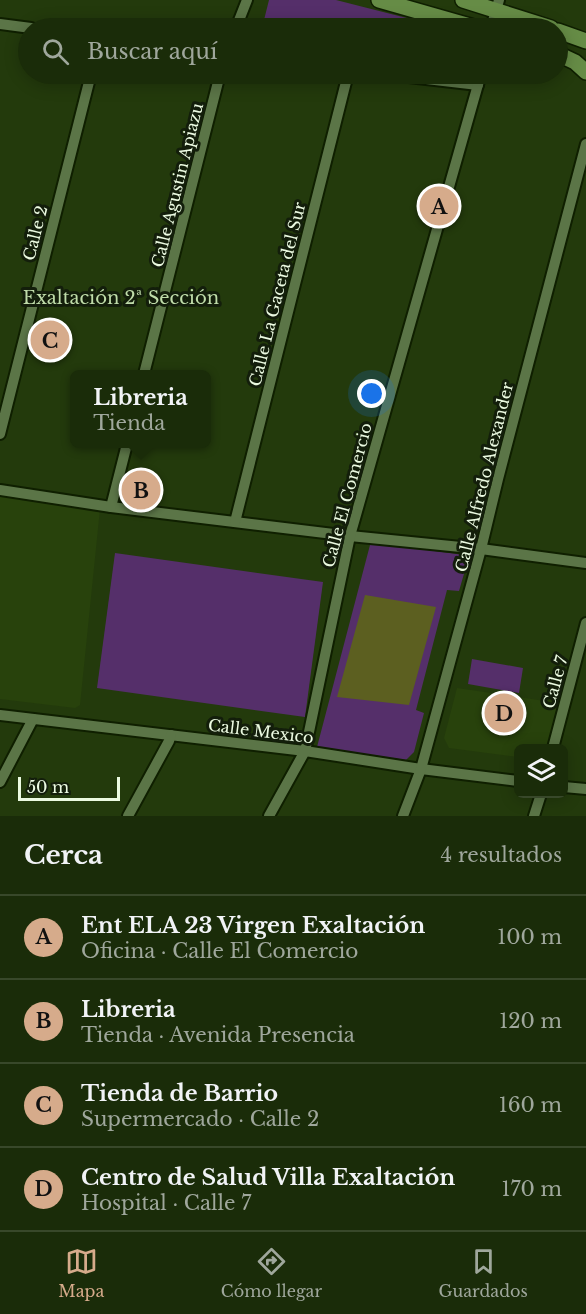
<!DOCTYPE html>
<html lang="es">
<head>
<meta charset="utf-8">
<style>
  body { margin:0; font-family:"Libre Baskerville",serif; background:#233412; color:#f1f3f6 }
  .controls { position:absolute; right:18px; bottom:18px; display:grid; overflow:hidden; border-radius:9px; box-shadow:0 3px 15px #0003 }
  .controls button { width:54px; height:54px; display:grid; place-items:center; padding:0; border:0; border-bottom:2px solid #38482a; background:#1a2c09; color:#f1f3f6; font:30px sans-serif }
  .scale { position:absolute; left:18px; bottom:15px; width:102px; box-sizing:border-box; padding-left:6px; border:3px solid #ebfae1; border-top:0; font-size:16px; line-height:21px; white-space:nowrap; color:#ebfae1; -webkit-text-stroke:4px #131e0b; paint-order:stroke }
  .you { position:absolute; left:372px; top:394px; width:21px; height:21px; margin:-15px; border:4px solid #fff; border-radius:50%; background:#1a73e8; box-shadow:0 0 0 9px #1a73e833 }
  .badge { display:grid; place-items:center; width:39px; height:39px; border-radius:50%; background:#d6ab8b; color:#111; font-size:20px; font-weight:700 }
  .pin { position:absolute; translate:-50% -50%; border:3px solid #fff; box-shadow:0 2px 6px #0006 }
  .popup { position:absolute; left:70px; top:370px; width:141px; height:78px; box-sizing:border-box; display:grid; place-content:center; border-radius:9px; background:#1a2c09; filter:drop-shadow(0 2px 4px #0005); font-size:20px; white-space:nowrap; color:#9fa79c }
  .popup b { font-size:22px; color:#f1f3f6 }
  .popup::after { content:''; position:absolute; left:50%; top:100%; margin-left:-12px; border:12px solid transparent; border-top-color:#1a2c09 }
  .list { margin:0; padding:0; list-style:none }
  h2 { display:flex; justify-content:space-between; align-items:center; height:78px; margin:0; padding:0 24px; font-size:26px }
  h2 small { font-size:20px; font-weight:400; color:#9fa79c }
  .list li { display:grid; grid-template-columns:39px 1fr auto; gap:18px; align-items:center; box-sizing:border-box; height:84px; padding:0 24px; border-top:2px solid #38482a }
  .list b { display:block; font-size:22px; white-space:nowrap }
  .list p { margin:0; font-size:20px; white-space:nowrap; color:#9fa79c }
  .list em { font-size:20px; font-style:normal; color:#9fa79c }
  .icon { flex:none; width:33px; height:33px; fill:none; stroke:currentColor; stroke-width:2; stroke-linecap:round; stroke-linejoin:round }
  .map { position:relative; flex:none; width:586px; height:816px; overflow:hidden }
  .search { position:absolute; background:#1a2c09; box-shadow:0 3px 15px #0003; left:18px; right:18px; top:18px; height:66px; display:flex; align-items:center; gap:15px; box-sizing:border-box; padding:0 21px; border-radius:33px; color:#9fa79c; font-size:22px }
  .sheet { height:414px; background:#1a2c09 }
  nav { display:flex; justify-content:space-around; align-items:center; box-sizing:border-box; height:84px; border-top:2px solid #38482a; background:#1a2c09; font-size:16px; color:#9fa79c }
  nav a { display:grid; justify-items:center; gap:3px }
  nav .on { color:#d6ab8b }
  .map>svg:first-child { display:block }
  .built { fill:#28420c }
  .green { fill:#552f6a }
  .building { fill:#5c5f20 }
  .lines { fill:none; stroke-linecap:round; stroke-linejoin:round }
  .street-casing { stroke:#0f1f00; stroke-width:14 }
  .secondary-casing { stroke:#0f1f00; stroke-width:18 }
  .street { stroke:#5b7547; stroke-width:10 }
  .secondary { stroke:#668c46; stroke-width:15 }
  .labels { text-anchor:middle; dominant-baseline:central; stroke-width:6; stroke-linejoin:round; paint-order:stroke }
  .street-label { font-size:16px; fill:#ebfae1; stroke:#131e0b }
  .neighbourhood-label { font-size:18px; fill:#bfdca9; stroke:#131e0b }
</style>
</head>
<body>
<div class="map">
<svg width="586" height="816" viewBox="0 0 586 816">
  <rect width="100%" height="100%" fill="#233a0c"/>
  <g class="built">
    <path d="M0,496L100,509L80,705L75,708L0,699Z"/>
    <path d="M457,688L558,703L547,748H518V757L449,748L444,738Z"/>
  </g>
  <g class="green">
    <path d="M269,0H336L446,28H262Z"/>
    <path d="M376,543L464,555L468,560L459,591L447,590L416,710L424,713L414,752L406,760L317,747L370,545Z"/>
    <path d="M115,553L323,582L305,717L97,688Z"/>
    <path d="M472,659L523,668L519,693L468,684Z"/>
  </g>
  <path class="building" d="M365,595L436,607L409,705L337,697Z"/>
  <g class="lines">
    <g class="street-casing">
      <g id="street">
        <path d="M0,24L31,28"/>
        <path d="M236,28L247,0"/>
        <path d="M491,28L499,0"/>
        <path d="M383,74L478,85"/>
        <path d="M144,374L220,74"/>
        <path d="M0,434L91,74"/>
        <path d="M0,490L111,507L350,536L481,549L586,563"/>
        <path d="M111,507L127,444"/>
        <path d="M235,522L348,74"/>
        <path d="M0,715L305,751L421,769L518,781"/>
        <path d="M553,748L586,623"/>
        <path d="M0,782L33,719"/>
        <path d="M564,787L586,789"/>
        <path d="M128,816L169,741L171,735"/>
        <path d="M269,816L305,751L350,536L481,74"/>
        <path d="M403,816L421,769L481,549L498,479L586,144"/>
        <path d="M534,816L541,794"/>
      </g>
    </g>
    <g class="secondary-casing">
      <g id="secondary">
        <path d="M379,0L477,28"/>
        <path d="M463,0L551,28"/>
        <path d="M558,31L586,41"/>
        <path d="M558,54L575,62L586,72"/>
      </g>
    </g>
    <use href="#street" class="street"/>
    <use href="#secondary" class="secondary"/>
  </g>
  <g class="labels">
    <g class="street-label">
      <text transform="translate(177 185) rotate(-76)">Calle Agustin Apiazu</text>
      <text transform="translate(35 233) rotate(-76)">Calle 2</text>
      <text transform="translate(277 294) rotate(-76)">Calle La Gaceta del Sur</text>
      <text transform="translate(484 477) rotate(-76)">Calle Alfredo Alexander</text>
      <text transform="translate(347 495) rotate(-75)">Calle El Comercio</text>
      <text transform="translate(555 682) rotate(-75)">Calle 7</text>
      <text transform="translate(261 731) rotate(7)">Calle Mexico</text>
    </g>
    <g class="neighbourhood-label">
      <text x="121" y="298">Exaltación 2ª Sección</text>
    </g>
  </g>
</svg>
<div class="controls">
<button><svg class="icon" aria-label="layers" viewBox="0 0 24 24"><path d="M12 4l9 5-9 5-9-5zM3 14l9 5 9-5"/></svg></button>
</div>
<div class="scale">50 m</div>
<div class="you"></div>
<div class="pin badge" style="left:439px;top:206px">A</div>
<div class="pin badge" style="left:141px;top:490px">B</div>
<div class="popup"><b>Libreria</b>Tienda</div>
<div class="pin badge" style="left:50px;top:340px">C</div>
<div class="pin badge" style="left:504px;top:713px">D</div>
<div class="search"><svg class="icon" aria-label="search" viewBox="0 0 24 24"><circle cx="10" cy="10" r="6"/><path d="M15 15l6 6"/></svg>Buscar aquí</div>
</div>
<section class="sheet">
<h2>Cerca<small>4 resultados</small></h2>
<ul class="list">
<li><span class="badge">A</span><div><b>Ent ELA 23 Virgen Exaltación</b><p>Oficina · Calle El Comercio</p></div><em>100 m</em></li>
<li><span class="badge">B</span><div><b>Libreria</b><p>Tienda · Avenida Presencia</p></div><em>120 m</em></li>
<li><span class="badge">C</span><div><b>Tienda de Barrio</b><p>Supermercado · Calle 2</p></div><em>160 m</em></li>
<li><span class="badge">D</span><div><b>Centro de Salud Villa Exaltación</b><p>Hospital · Calle 7</p></div><em>170 m</em></li>
</ul>
</section>
<nav>
<a class="on"><svg class="icon" aria-label="map" viewBox="0 0 24 24"><path d="M3 6l6-2 6 2 6-2v14l-6 2-6-2-6 2zM9 4v14M15 6v14"/></svg>Mapa</a>
<a><svg class="icon" aria-label="directions" viewBox="0 0 24 24"><path d="M12 3l9 9-9 9-9-9zM9 14v-3h6M13 9l2 2-2 2"/></svg>Cómo llegar</a>
<a><svg class="icon" aria-label="saved" viewBox="0 0 24 24"><path d="M7 4h10v16l-5-4-5 4z"/></svg>Guardados</a>
</nav>
</body>
</html>
